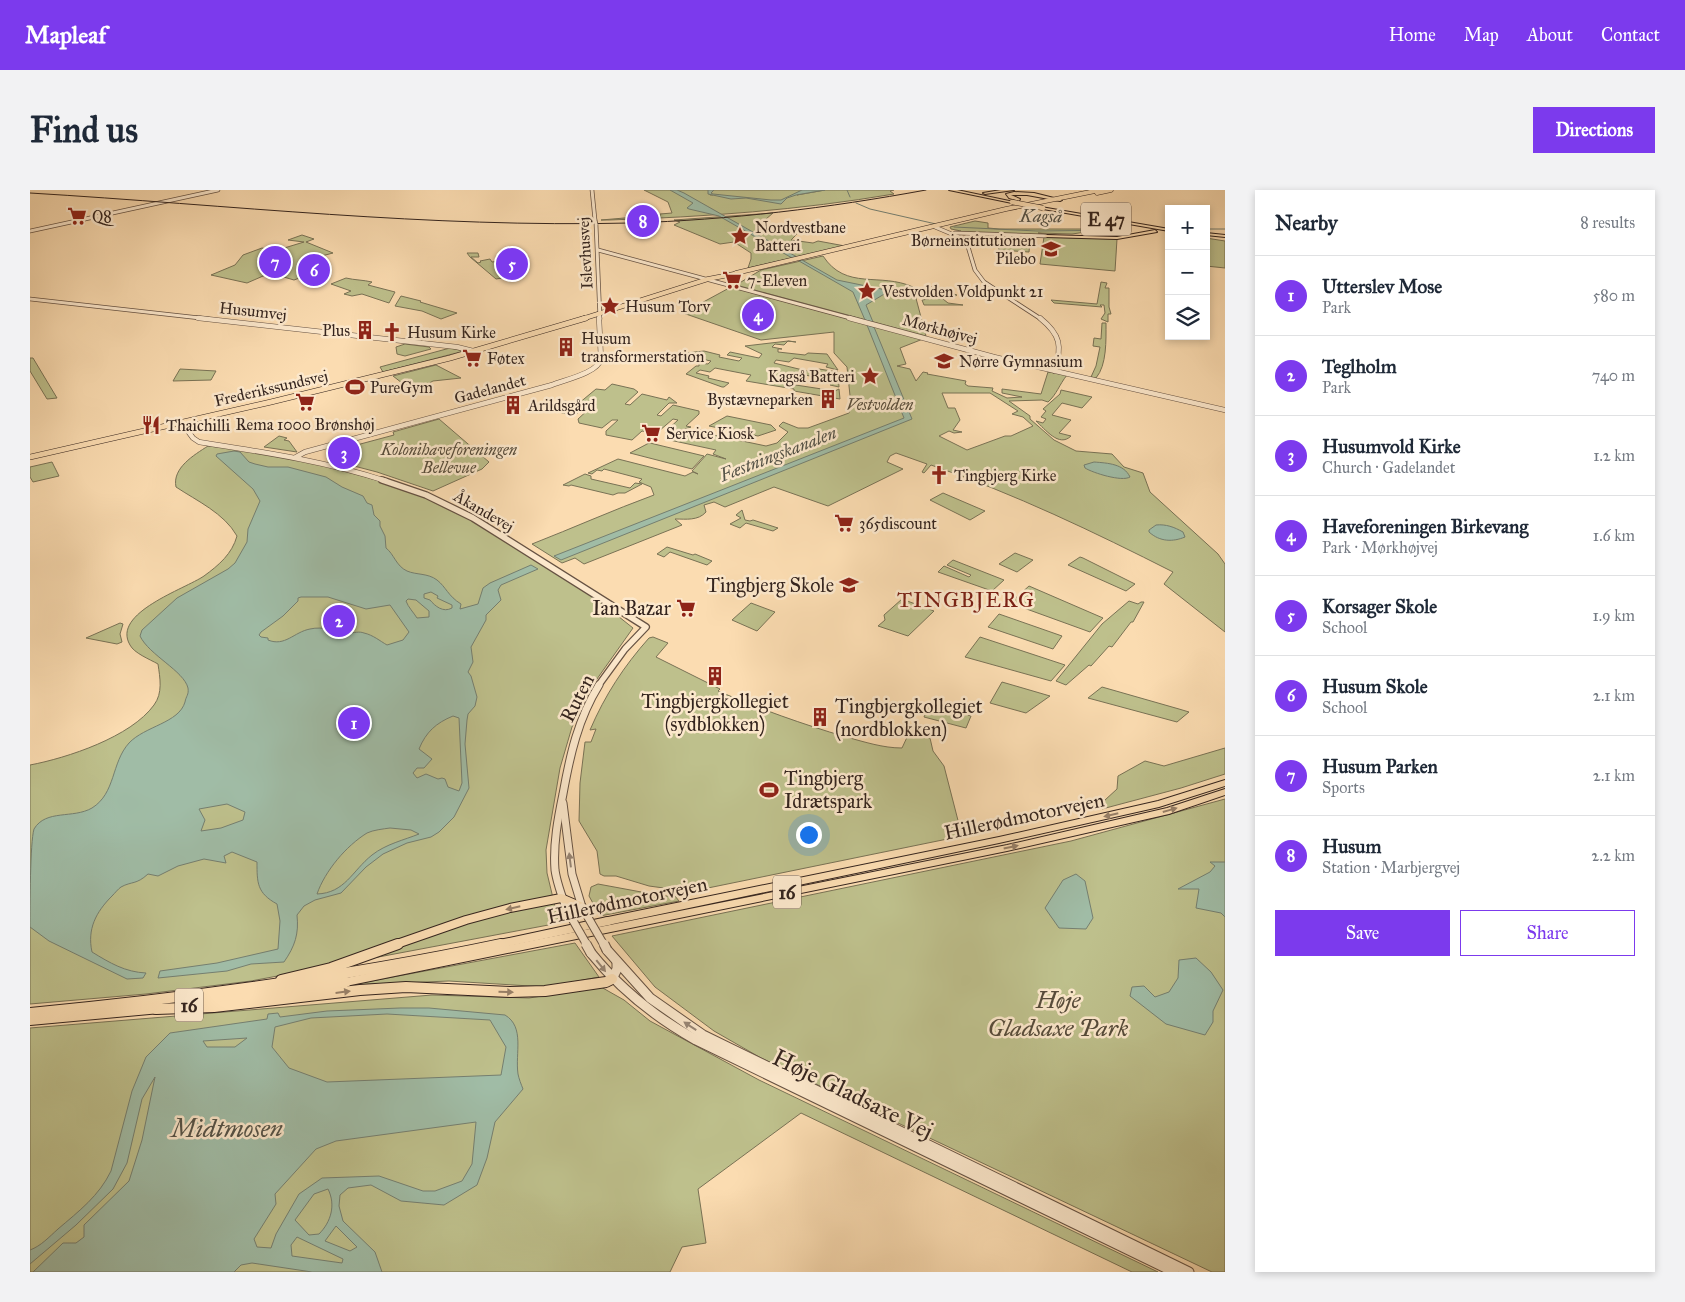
<!DOCTYPE html>
<html lang="en">
<head>
<meta charset="utf-8">
<style>
  body { margin:0; font-family:"IM FELL Great Primer",serif; background:#f2f2f3; color:#1f2937 }
  .controls { position:absolute; right:15px; top:15px; display:grid; overflow:hidden; border-radius:0px; box-shadow:0 2px 8px #0003 }
  .controls button { width:45px; height:45px; display:grid; place-items:center; padding:0; border:0; border-bottom:1px solid #e0e1e3; background:#fff; color:#1f2937; font:25px sans-serif }
  .you { position:absolute; left:778px; top:644px; width:18px; height:18px; margin:-12px; border:4px solid #fff; border-radius:50%; background:#1a73e8; box-shadow:0 0 0 8px #1a73e833 }
  .badge { display:grid; place-items:center; width:32px; height:32px; border-radius:50%; background:#7c3aed; color:#fff; font-size:16px; font-weight:700 }
  .pin { position:absolute; translate:-50% -50%; border:2px solid #fff; box-shadow:0 1px 5px #0006 }
  .list { margin:0; padding:0; list-style:none }
  h2 { display:flex; justify-content:space-between; align-items:center; height:65px; margin:0; padding:0 20px; font-size:21px }
  h2 small { font-size:16px; font-weight:400; color:#747a83 }
  .list li { display:grid; grid-template-columns:32px 1fr auto; gap:15px; align-items:center; box-sizing:border-box; height:80px; padding:0 20px; border-top:1px solid #e0e1e3 }
  .list b { display:block; font-size:19px; white-space:nowrap }
  .list p { margin:0; font-size:16px; white-space:nowrap; color:#747a83 }
  .list em { font-size:16px; font-style:normal; color:#747a83 }
  .actions { display:flex; gap:10px; padding:15px 20px }
  .actions a { flex:1; padding:11px 0; border:1px solid #7c3aed; border-radius:0px; text-align:center; font-size:18px; color:#7c3aed }
  .actions .main { background:#7c3aed; color:#fff }
  .icon { flex:none; width:28px; height:28px; fill:none; stroke:currentColor; stroke-width:2; stroke-linecap:round; stroke-linejoin:round }
  .map { position:relative; flex:none; width:1195px; height:1082px; overflow:hidden; border-radius:0px }
  header { display:flex; align-items:center; gap:30px; box-sizing:border-box; height:70px; padding:0 25px; background:#7c3aed; color:#fff }
  header strong { font-size:24px }
  nav { display:flex; gap:28px; margin-inline-start:auto; font-size:18px }
  .intro { display:flex; align-items:center; justify-content:space-between; box-sizing:border-box; height:120px; padding:0 30px }
  h1 { margin:0; font-size:35px }
  .button { padding:12px 22px; border-radius:0px; background:#7c3aed; color:#fff; font-size:18px; font-weight:700 }
  main { display:flex; gap:30px; padding:0 30px }
  aside { flex:1; background:#fff; border-radius:0px; box-shadow:0 2px 8px #0003 }
  .map>svg:first-child { display:block }
  .green { fill:#bec08c; stroke:#797255; fill-rule:evenodd }
  .water { fill:#a0bca6; stroke:#757f70; fill-rule:evenodd }
  .lines { fill:none; stroke-linecap:round; stroke-linejoin:round }
  .stream { stroke:#757f70; stroke-width:1 }
  .minor-far4-casing { stroke:#665243; stroke-width:4.5 }
  .minor-far3-casing { stroke:#665243; stroke-width:5.5 }
  .minor-far2-casing { stroke:#665243; stroke-width:8 }
  .minor-far1-casing { stroke:#665243; stroke-width:9 }
  .minor-casing { stroke:#665243; stroke-width:11 }
  .major-far3-casing { stroke:#34241e; stroke-width:5 }
  .major-far2-casing { stroke:#34241e; stroke-width:6 }
  .major-far1-casing { stroke:#34241e; stroke-width:10 }
  .major-casing { stroke:#34241e; stroke-width:12 }
  .highway-casing { stroke:#34241e; stroke-width:2 }
  .minor-far4 { stroke:#fce8cc; stroke-width:3 }
  .minor-far3 { stroke:#fce8cc; stroke-width:4.5 }
  .minor-far2 { stroke:#fce8cc; stroke-width:5.5 }
  .minor-far1 { stroke:#fce8cc; stroke-width:7 }
  .minor { stroke:#fce8cc; stroke-width:9 }
  .major-far3 { stroke:#fbdcb1; stroke-width:4 }
  .major-far2 { stroke:#fbdcb1; stroke-width:5 }
  .major-far1 { stroke:#fbdcb1; stroke-width:8 }
  .major { stroke:#fbdcb1; stroke-width:10 }
  .highway { fill:#fbdcb1; fill-rule:evenodd }
  .tram { stroke:#34241e; stroke-width:1 }
  .minor-bridge-far2-casing { stroke:#665243; stroke-width:4.5; stroke-linecap:butt }
  .minor-bridge-far1-casing { stroke:#665243; stroke-width:9; stroke-linecap:butt }
  .minor-bridge-casing { stroke:#665243; stroke-width:11; stroke-linecap:butt }
  .highway-bridge-casing { stroke:#34241e; stroke-width:5.5; stroke-linecap:butt }
  .minor-bridge-far2 { stroke:#fce8cc; stroke-width:3 }
  .minor-bridge-far1 { stroke:#fce8cc; stroke-width:7 }
  .minor-bridge { stroke:#fce8cc; stroke-width:9 }
  .highway-bridge { stroke:#fbdcb1; stroke-width:4.5 }
  .oneway { fill:#988068 }
  .oneway2 { fill:#988675 }
  .labels { text-anchor:middle; dominant-baseline:central; stroke-width:5; stroke-linejoin:round; paint-order:stroke }
  .far-poi-label { font-size:16px; fill:#34241e; stroke:#fce8cc; text-anchor:start }
  .far-street-label { font-size:16px; fill:#34241e; stroke:#fce8cc }
  .far-park-label { font-size:16px; font-style:italic; fill:#564b3a; stroke:#fce8cc }
  .far-water-label { font-size:18px; font-style:italic; fill:#545247; stroke:#fce8cc }
  .shield { fill:#fce8cc; stroke:#705f52; stroke-width:1 }
  .shield-label { font-size:19px; font-weight:bold; fill:#34241e }
  .poi-label { font-size:20px; fill:#34241e; stroke:#fce8cc; text-anchor:end }
  .street-label { font-size:20px; fill:#34241e; stroke:#fce8cc }
  .quarter-label { font-size:22px; letter-spacing:1px; fill:#7a1f14; stroke:#fce8cc }
  .near-park-label { font-size:24px; font-style:italic; fill:#564b3a; stroke:#fce8cc }
  .near-street-label { font-size:24px; fill:#34241e; stroke:#fce8cc }
  .near-water-label { font-size:25px; font-style:italic; fill:#545247; stroke:#fce8cc }
</style>
</head>
<body>
<header>
<strong>Mapleaf</strong>
<nav><a>Home</a><a>Map</a><a>About</a><a>Contact</a></nav>
</header>
<div class="intro"><h1>Find us</h1><a class="button">Directions</a></div>
<main>
<div class="map">
<svg width="1195" height="1082" viewBox="0 0 1195 1082">
  <rect width="100%" height="100%" fill="#fbdcb1"/>
  <filter id="stains"><feTurbulence type="fractalNoise" baseFrequency=".004" numOctaves="4"/><feColorMatrix values="0 0 0 0 .2 0 0 0 0 .09 0 0 0 0 .02 0 0 0 .5 -.17"/></filter>
  <radialGradient id="worn" r=".72"><stop offset=".6" stop-color="#630" stop-opacity="0"/><stop offset="1" stop-color="#630" stop-opacity=".3"/></radialGradient>
  <g class="green">
    <path d="M614,0H680V5H683L681,3L684,0H780L767,5L795,0H864L860,1L864,4C770,20 675,27 579,30H571L606,27L630,28V24L642,23L638,12Z"/>
    <path d="M743,23L728,36L734,33H739L734,37L767,44L761,50L783,53L788,51L815,56L718,78L721,69V63L704,52L690,54L644,35L650,32L644,30Z"/>
    <path d="M945,31L958,33V38L969,39H1090L1097,42L1079,46L1056,42L1042,44L1008,43L1031,46L929,42L931,41L921,39L920,37Z"/>
    <path d="M272,45L284,49L276,52L303,63L280,69L299,77L264,90L240,83L217,93L181,85L205,75L213,65L232,58L240,60L251,59L274,52L258,50Z"/>
    <path d="M1014,47L1087,49L1085,81L1010,74Z"/>
    <path d="M967,48L1000,51L999,62L969,60Z"/>
    <path d="M1176,48L1195,51V78L1176,76Z"/>
    <path d="M437,63H448L449,67H441L448,73L451,72L450,71L460,69L462,72L469,71V74H473V78L470,79V81H480L481,83H476V85H491L466,89L440,67Z"/>
    <path d="M793,66C816,101 850,82 883,97L896,146L706,95L731,80Z"/>
    <path d="M316,88C324,90 334,90 342,92L338,95L365,102L359,113L332,104L322,106L314,104L321,101L301,94Z"/>
    <path d="M1071,92L1077,93L1075,98H1079V117L1081,124H1078V132L1071,129L1075,123L1074,115H1070L1072,117L1024,113L1021,110L1067,114Z"/>
    <path d="M701,97L893,149L870,158L876,174L867,176L880,179L886,191L893,182L898,183L897,184L936,191L935,194L938,196L963,198L962,201L977,208L992,207L972,203V199L1011,204L1018,182L1037,185C1029,195 1027,204 1018,212L1012,210L979,211L1000,226V229L1024,250L1046,261L1082,264L1094,277L1113,283L1120,302L1188,364L1195,374V442L1134,394L1143,382C1064,342 985,304 901,275L894,283L892,282L897,274L866,263L860,266L857,272L873,279L798,316L744,297L695,317L684,312L674,315L676,322C668,331 656,329 645,329L652,335L554,374L545,368L532,373L502,354C543,338 583,320 624,305L621,297L609,292L612,289L574,279L572,281L567,280L562,284L558,283L588,269L655,286L663,282L668,284L662,281L677,264L696,269L683,264L686,260L635,249L670,240L675,241L674,243L736,256L747,253L758,242L749,236L753,232L768,238H778L819,223L821,215L817,177L804,163V142L731,150L653,123ZM912,203H960L988,221L982,224L993,227L1003,236L981,246H975L937,260L909,246L919,241L924,243L932,242L923,240L930,230L925,218H918Z"/>
    <path d="M901,97L927,105L925,106L903,104L902,105L903,108L913,109L918,113L933,115H894L892,110L899,109L894,106Z"/>
    <path d="M371,106L391,111L390,112L427,123L411,129L392,121L365,116Z"/>
    <path d="M1072,133H1076C1076,150 1077,175 1066,188L1061,187L1066,176L1070,157L1063,156L1064,148L1071,149Z"/>
    <path d="M758,151L766,152L758,151L754,155L745,154L742,157L752,159H748V162L775,165L778,163L797,164L808,180L796,177L798,174L764,168L759,172L746,170L744,173L777,181L789,179L808,182L809,197L800,195L803,191L766,183H755L758,186L756,188L750,186L747,190L760,192L759,194L805,201L809,199L810,209L764,201V199L716,191L721,185L685,178L680,182L670,180L666,183L679,186L678,188L699,193L694,197H692L656,184L666,176H669V173L678,174L681,171L647,164L674,161L690,165L689,167L709,171L712,168L697,165L700,162L729,168L732,164L715,156Z"/>
    <path d="M375,154L399,157L401,159L375,166L367,164L366,157Z"/>
    <path d="M420,158L434,161L353,182L350,177Z"/>
    <path d="M0,168H3L27,208L17,209L0,181Z"/>
    <path d="M406,175L431,188L403,191L390,198L381,200L363,186Z"/>
    <path d="M150,179L186,181L181,190L143,191Z"/>
    <path d="M582,194L604,199L608,202L595,214L600,215L612,204L637,210L639,207L647,213H639L627,225L631,226L643,215L669,221V224L656,236L661,237L639,244L635,242L648,230L643,229L629,241L620,239L617,242L612,241L602,250L576,245V241L588,230H582L572,238L549,233L548,229L560,218H554L544,226L518,219L523,215H527L535,211L548,214L566,199L575,200Z"/>
    <path d="M1031,200L1062,207L1052,218L1032,213L1022,225L1041,230L1029,243L1041,246C1029,258 1015,239 1006,231L1013,233L1016,229L1011,227L1016,221L1013,219L1030,204Z"/>
    <path d="M697,226L741,235L746,240L728,246L679,236Z"/>
    <path d="M409,229L459,272L452,279L403,301L347,282L305,271L331,263L323,256L364,245L363,242Z"/>
    <path d="M249,246L257,248L254,250L259,251L267,262L234,257Z"/>
    <path d="M619,253H620L674,266L662,279L600,263Z"/>
    <path d="M178,256L207,259L292,274L353,292L398,309L442,330L564,407L603,438L562,496L542,537L530,578L516,660L517,683L529,733L221,791L116,804L0,814V575C37,568 101,547 124,515C133,503 130,488 128,474C119,469 104,463 100,455C81,423 155,399 174,386C189,375 202,364 207,346C194,323 167,311 146,297C142,278 164,265 178,256Z"/>
    <path d="M22,272L29,286L3,292L0,287V277Z"/>
    <path d="M555,284L561,286V289L600,298L605,293L612,294L595,303H588L583,305L541,295L539,296L533,295Z"/>
    <path d="M913,303L955,321L940,330L900,310Z"/>
    <path d="M712,320L715,330L720,331L723,330L748,338L743,341L716,333L710,338L700,334L711,328L706,325Z"/>
    <path d="M637,357L663,365L665,364L682,371L677,375L640,362L634,367L627,364Z"/>
    <path d="M985,363L1003,370L987,382L969,374Z"/>
    <path d="M1050,367L1053,368L1105,394L1096,401L1038,375Z"/>
    <path d="M923,370L974,390L962,401L908,382L914,376L939,387L941,385L917,375Z"/>
    <path d="M999,396L1073,428L1060,442L980,413Z"/>
    <path d="M872,409L904,421L878,446L848,436L855,430L854,425Z"/>
    <path d="M1099,411L1108,414L1111,412H1114L1103,432H1101L1082,457L1079,456L1061,476L1059,475L1036,495L1026,491L1072,434Z"/>
    <path d="M721,413L745,422L727,441L702,430Z"/>
    <path d="M969,424L1032,446L1023,459L958,437Z"/>
    <path d="M90,433L93,434L90,444L92,452L87,454L56,448Z"/>
    <path d="M623,447L638,453L626,467L690,499L688,501C730,519 772,534 816,547C835,552 853,558 872,558L879,543L900,548L903,561L914,576L932,646L673,699H641L619,696L586,686H574L570,684L567,661L549,631L550,593L555,552H561L566,539L560,540C575,505 594,476 619,448Z"/>
    <path d="M950,447L1035,475L1021,491L935,467Z"/>
    <path d="M972,492L1020,506L996,523L960,513Z"/>
    <path d="M1072,497L1149,519L1159,522L1147,532L1058,508Z"/>
    <path d="M899,514L941,526L936,538L894,527Z"/>
    <path d="M1195,558V584L1151,598L1072,619L1075,610L1087,599L1088,586L1115,571L1134,576Z"/>
    <path d="M1195,609V1082H1182L731,868L684,841L625,797L582,746L1041,651Z"/>
    <path d="M568,694L633,706H645L649,711L570,726L559,706L561,697Z"/>
    <path d="M545,753L569,787L516,797L419,791L320,795Z"/>
    <path d="M571,797L594,810L620,831L729,890L1128,1082H1102L771,923L668,999L676,1053L652,1057L640,1082H0V838L402,805L499,808Z"/>
  </g>
  <g class="water">
    <path d="M640,0H647L654,3L767,67L762,68L689,26L659,19L657,18L663,13Z"/>
    <path d="M678,0H684L681,3L683,4L741,10H751L772,0H795L766,5L757,8L751,14L716,8L701,9L678,4Z"/>
    <path d="M772,70L807,90L856,100V103L836,115L843,132L835,130L823,102L769,71Z"/>
    <path d="M837,135L844,137L882,229L531,370L524,366L874,228Z"/>
    <path d="M204,261L210,262L219,272L225,274L238,277H258L296,287L312,297L333,306L337,313L342,315L344,325L350,331V336L355,346L356,358C364,364 366,376 377,381C386,385 398,383 407,390C416,397 418,406 431,414L430,419L448,414L453,398L460,393L501,375L508,379L471,395L468,400L471,410L456,425V430L441,457L443,472L438,482L441,486L447,507L445,516L438,524L437,530L435,554L439,598L424,627L409,642L401,647L377,653L353,664L336,677L311,703L285,710L274,716L267,725C269,744 265,756 254,772L221,774L197,781L128,788L130,781L187,773L248,759L250,731L247,714C227,703 227,693 227,672L202,662L194,666L196,673L174,669L148,676L128,686L118,684C106,695 102,691 91,697C88,699 85,703 82,706C66,722 57,739 62,762C80,773 95,782 116,783L113,788L97,789L19,751L0,737C0,717 0,653 4,639C16,619 43,629 62,618C86,603 81,573 99,553C115,536 149,533 155,512C156,506 159,505 158,498C154,481 119,465 110,446L112,440L147,408L198,379L205,373L217,352L218,339L230,311L223,299L186,266L187,264ZM401,402L408,406L407,408L422,415V418C413,423 405,416 400,410L394,408V404ZM271,407H298L336,419L360,415L379,442L373,450L357,455C350,451 343,445 334,443C329,441 324,443 319,443C306,441 293,436 280,439C264,442 255,457 238,450V448L231,447L229,445L231,442L253,426L268,411V408ZM378,409L386,410L399,421V427L387,428C384,423 378,417 376,411ZM423,526L429,528L432,593L429,601L418,597L415,589L412,588L408,589L396,584L387,588L383,583L387,578H394L402,569L389,559C396,542 406,533 423,526ZM197,614L215,622L213,630L191,638L171,641L175,630L169,619ZM360,638L381,640L389,644C374,650 356,654 342,665C322,681 315,703 287,704C295,681 316,656 337,643C343,640 353,639 360,638Z"/>
    <path d="M1064,272C1078,273 1094,274 1100,287C1092,292 1063,283 1055,278L1054,275Z"/>
    <path d="M1126,335C1136,334 1144,337 1153,342L1155,347C1143,352 1130,352 1119,342V340Z"/>
    <path d="M1180,672H1195V727L1191,723L1166,718L1169,699H1148L1180,682L1185,676Z"/>
    <path d="M1046,684L1055,691L1063,728L1056,739L1029,738L1015,718L1033,690Z"/>
    <path d="M1166,768L1181,782L1193,800L1183,821V832L1175,845L1136,834L1100,806L1102,797L1114,796L1125,807L1139,802L1148,788L1149,770Z"/>
    <path d="M370,818H399L475,825C495,837 485,863 488,884C489,889 491,894 493,899L465,932L457,968L447,995L414,1015L371,1011L341,995L318,998L310,1005L309,1016L313,1031L345,1062L352,1082H282L222,1073L211,1075L204,1082H3L33,1053H46L54,1047V1035L99,991L112,950L125,887L112,909L97,973L83,999L46,1035L0,1074V1060C11,1056 19,1047 28,1039C49,1021 69,1006 81,981L102,901L116,867L140,843L237,829L238,824L248,823L250,827L297,821ZM357,824L460,830L476,857L471,885L297,892L259,878L242,857L245,837L281,828ZM217,848L205,857H177L173,851ZM446,932L442,974L432,991L405,1001H393L349,986L292,988L269,1004L246,1044L241,1058L227,1057L224,1049L246,1014L245,1004L286,959L306,951ZM298,999C306,1015 301,1032 289,1044L279,1045L265,1030L284,1004ZM306,1036L327,1057L320,1061L295,1051ZM267,1047L313,1069L312,1073L262,1066L261,1055Z"/>
  </g>
  <g class="lines">
    <g class="stream">
      <path d="M817,0L820,7"/>
      <path d="M826,13L840,19L906,34"/>
      <path d="M924,37L1007,41L1097,40"/>
      <path d="M1176,39H1195"/>
    </g>
    <g class="minor-far4-casing">
      <g id="minor-far4">
        <path d="M562,0L565,30"/>
        <path d="M566,34L570,129"/>
        <path d="M905,37L936,50L945,80L954,92L1011,129"/>
        <path d="M0,41L188,0"/>
        <path d="M925,43L1016,46"/>
        <path d="M568,60L824,129"/>
        <path d="M0,109L179,129"/>
      </g>
    </g>
    <g class="minor-far3-casing">
      <g id="minor-far3">
        <path d="M168,128L427,157L443,161"/>
        <path d="M819,128L964,167L1195,220"/>
        <path d="M1010,128C1031,145 1032,156 1025,181"/>
        <path d="M152,233L163,248L169,252C232,262 295,271 356,291"/>
        <path d="M266,267L275,262L522,195C534,190 568,183 571,169L569,128"/>
      </g>
    </g>
    <g class="minor-far2-casing">
      <path id="minor-far2" d="M352,290L396,305L443,328L616,437L595,459L568,496"/>
    </g>
    <g class="minor-far1-casing">
      <g id="minor-far1">
        <path d="M533,613L542,684L552,717"/>
        <path d="M537,720C532,707 527,694 525,680C523,654 528,628 533,604C540,565 548,529 569,495"/>
      </g>
    </g>
    <g class="minor-casing">
      <g id="minor">
        <path d="M577,760L620,808L673,845L1159,1082"/>
        <path d="M561,763C591,800 625,827 666,850L1144,1082"/>
        <path d="M582,789L587,779V772"/>
      </g>
    </g>
    <g class="major-far3-casing">
      <g id="major-far3">
        <path d="M1067,3L1081,0"/>
        <path d="M706,83L976,19L1070,0"/>
        <path d="M552,129L678,89L709,83"/>
      </g>
    </g>
    <g class="major-far2-casing">
      <path id="major-far2" d="M0,267L241,212L420,168L556,128"/>
    </g>
    <g class="major-far1-casing">
      <g id="major-far1">
        <path d="M364,755L436,730L480,718L531,708L552,717"/>
        <path d="M465,755L578,731"/>
      </g>
    </g>
    <g class="major-casing">
      <g id="major">
        <path d="M251,790L301,778L368,754"/>
        <path d="M174,813L316,792"/>
        <path d="M126,819L184,817L330,800L376,797L480,802L515,801L576,792L582,789"/>
        <path d="M0,823C158,808 315,787 471,754"/>
        <path d="M0,830L130,818"/>
      </g>
    </g>
    <g class="highway-casing">
      <g id="highway">
        <path d="M919,0H927L984,12L982,13Z"/>
        <path d="M971,0H984L955,4L953,3Z"/>
        <path d="M984,2L1004,3L1032,10L1030,11L997,5H981L990,9L989,11L979,8L976,4Z"/>
        <path d="M1011,17L1139,39V41L1013,19Z"/>
        <path d="M1125,40L1127,42L1087,49L1016,47L1014,46L1016,45L1087,47Z"/>
        <path d="M1176,43L1195,45V47L1176,45Z"/>
        <path d="M1195,590V596L1129,617L969,653L578,735L574,734L573,731L574,728L578,727L969,647L1128,611Z"/>
        <path d="M1195,599V605L1139,624L977,661L316,796L312,795L311,792L312,789L316,788L977,655L1137,618Z"/>
      </g>
    </g>
    <use href="#minor-far4" class="minor-far4"/>
    <use href="#minor-far3" class="minor-far3"/>
    <use href="#minor-far2" class="minor-far2"/>
    <use href="#minor-far1" class="minor-far1"/>
    <use href="#minor" class="minor"/>
    <use href="#major-far3" class="major-far3"/>
    <use href="#major-far2" class="major-far2"/>
    <use href="#major-far1" class="major-far1"/>
    <use href="#major" class="major"/>
    <use href="#highway" class="highway"/>
    <path class="tram" d="M0,3C200,15 399,38 600,33C700,30 798,18 896,0"/>
    <g class="minor-bridge-far2-casing">
      <path id="minor-bridge-far2" d="M565,30L566,34"/>
    </g>
    <g class="minor-bridge-far1-casing">
      <g id="minor-bridge-far1">
        <path d="M552,717L574,755"/>
        <path d="M537,720L557,755"/>
      </g>
    </g>
    <g class="minor-bridge-casing">
      <g id="minor-bridge">
        <path d="M556,754L561,763"/>
        <path d="M574,754L577,760"/>
      </g>
    </g>
    <g class="highway-bridge-casing">
      <path id="highway-bridge" d="M982,12L1013,18"/>
    </g>
    <use href="#minor-bridge-far2" class="minor-bridge-far2"/>
    <use href="#minor-bridge-far1" class="minor-bridge-far1"/>
    <use href="#minor-bridge" class="minor-bridge"/>
    <use href="#highway-bridge" class="highway-bridge"/>
  </g>
  <defs><path id="oneway-solid" d="M-6-.8H1V-3.2L6.5 0L1 3.2V.8H-6Z" transform="scale(1.25)"/></defs>
  <g class="oneway">
    <use href="#oneway-solid" transform="translate(1140 620) rotate(-16)"/>
    <use href="#oneway-solid" transform="translate(1081 625) rotate(167)"/>
    <use href="#oneway-solid" transform="translate(981 657) rotate(-12)"/>
    <use href="#oneway-solid" transform="translate(483 718) rotate(167)"/>
    <use href="#oneway-solid" transform="translate(313 802) rotate(-7)"/>
    <use href="#oneway-solid" transform="translate(476 802) rotate(2)"/>
  </g>
  <g class="oneway2">
    <use href="#oneway-solid" transform="translate(540 670) rotate(-97)"/>
    <use href="#oneway-solid" transform="translate(571 776) rotate(51)"/>
    <use href="#oneway-solid" transform="translate(660 836) rotate(-147)"/>
  </g>
  <defs>
    <g id="supermarket-bare" transform="scale(1.5)"><path d="M-6-5.5h2.5l.6 2H6L4.5 2H-2.5L-4.4-4H-6ZM-1.5 3.2a1.3 1.3 0 1 0 .1 0ZM3 3.2a1.3 1.3 0 1 0 .1 0Z" fill="#8f2418" stroke="#fce8cc" stroke-width="2.5" paint-order="stroke"/></g>
    <g id="sight-bare" transform="scale(1.5)"><path d="M0-6L1.8-2.2L6-1.7L2.9 1.2L3.7 5.4L0 3.3L-3.7 5.4L-2.9 1.2L-6-1.7L-1.8-2.2Z" fill="#8f2418" stroke="#fce8cc" stroke-width="2.5" paint-order="stroke"/></g>
    <g id="school-bare" transform="scale(1.5)"><path d="M0-5L7-2L0 1L-7-2ZM-4 1L0 2.5L4 1V4Q0 6-4 4Z" fill="#8f2418" stroke="#fce8cc" stroke-width="2.5" paint-order="stroke"/></g>
    <g id="building-bare" transform="scale(1.5)"><path d="M-4-6H4V6H1V3H-1V6H-4ZM-2.5-4.3h1.7v1.8h-1.7ZM.8-4.3h1.7v1.8H.8ZM-2.5-1h1.7V.8h-1.7ZM.8-1h1.7V.8H.8Z" fill="#8f2418" stroke="#fce8cc" stroke-width="2.5" paint-order="stroke"/></g>
    <g id="church-bare" transform="scale(1.5)"><path d="M-1.2-6h2.4v3.5h3.3v2.4h-3.3V6h-2.4V-.1h-3.3v-2.4h3.3Z" fill="#8f2418" stroke="#fce8cc" stroke-width="2.5" paint-order="stroke"/></g>
    <g id="stadium-bare" transform="scale(1.5)"><path d="M0-5a6.5 5 0 1 0 0 10a6.5 5 0 1 0 0-10ZM-3.5-1.8h7v3.6h-7Z" fill="#8f2418" stroke="#fce8cc" stroke-width="2.5" paint-order="stroke"/></g>
    <g id="restaurant-bare" transform="scale(1.5)"><path d="M-5-6h1v4h1v-4h1v4h1v-4h1v5L-1.5 .5V6h-2V.5L-5-1ZM5-6V6H3V1.5H1.5Q1.5-4 5-6Z" fill="#8f2418" stroke="#fce8cc" stroke-width="2.5" paint-order="stroke"/></g>
  </defs>
  <g fill-rule="evenodd">
    <use href="#supermarket-bare" x="47" y="26"/>
    <use href="#sight-bare" x="710" y="46"/>
    <use href="#school-bare" x="1021" y="59"/>
    <use href="#supermarket-bare" x="702" y="90"/>
    <use href="#sight-bare" x="837" y="101"/>
    <use href="#sight-bare" x="580" y="116"/>
    <use href="#building-bare" x="335" y="140"/>
    <use href="#church-bare" x="362" y="142"/>
    <use href="#building-bare" x="536" y="157"/>
    <use href="#supermarket-bare" x="442" y="168"/>
    <use href="#school-bare" x="914" y="171"/>
    <use href="#sight-bare" x="840" y="186"/>
    <use href="#stadium-bare" x="325" y="197"/>
    <use href="#building-bare" x="798" y="209"/>
    <use href="#supermarket-bare" x="275" y="212"/>
    <use href="#building-bare" x="483" y="215"/>
    <use href="#restaurant-bare" x="121" y="235"/>
    <use href="#supermarket-bare" x="621" y="243"/>
    <use href="#church-bare" x="909" y="285"/>
    <use href="#supermarket-bare" x="814" y="333"/>
    <use href="#school-bare" x="819" y="395"/>
    <use href="#supermarket-bare" x="656" y="418"/>
    <use href="#building-bare" x="685" y="486"/>
    <use href="#building-bare" x="790" y="527"/>
    <use href="#stadium-bare" x="739" y="600"/>
  </g>
  <g class="labels">
    <g class="far-poi-label">
      <text x="62" y="26">Q8</text>
      <text x="725" y="37">Nordvestbane<tspan x="725" dy="18">Batteri</tspan></text>
      <text x="1006" y="50" text-anchor="end">Børneinstitutionen<tspan x="1006" dy="18">Pilebo</tspan></text>
      <text x="717" y="90">7-Eleven</text>
      <text x="852" y="101">Vestvolden Voldpunkt 21</text>
      <text x="595" y="116">Husum Torv</text>
      <text x="320" y="140" text-anchor="end">Plus</text>
      <text x="377" y="142">Husum Kirke</text>
      <text x="551" y="148">Husum<tspan x="551" dy="18">transformerstation</tspan></text>
      <text x="457" y="168">Føtex</text>
      <text x="929" y="171">Nørre Gymnasium</text>
      <text x="825" y="186" text-anchor="end">Kagså Batteri</text>
      <text x="340" y="197">PureGym</text>
      <text x="783" y="209" text-anchor="end">Bystævneparken</text>
      <text x="498" y="215">Arildsgård</text>
      <text x="275" y="234" text-anchor="middle">Rema 1000 Brønshøj</text>
      <text x="136" y="235">Thaichilli</text>
      <text x="636" y="243">Service Kiosk</text>
      <text x="924" y="285">Tingbjerg Kirke</text>
      <text x="829" y="333">365discount</text>
    </g>
    <g class="far-street-label">
      <text transform="translate(555 63) rotate(-93)">Islevhusvej</text>
      <text transform="translate(223 121) rotate(6)">Husumvej</text>
      <text transform="translate(910 139) rotate(15)">Mørkhøjvej</text>
      <text transform="translate(241 198) rotate(-13)">Frederikssundsvej</text>
      <text transform="translate(460 199) rotate(-15)">Gadelandet</text>
      <text transform="translate(454 321) rotate(30)">Åkandevej</text>
    </g>
    <g class="far-park-label">
      <text x="850" y="214">Vestvolden</text>
      <text x="419" y="259">Kolonihaveforeningen<tspan x="419" dy="18">Bellevue</tspan></text>
    </g>
    <g class="far-water-label">
      <text transform="translate(1011 26) rotate(1)">Kagså</text>
      <text transform="translate(748 264) rotate(-21)">Fæstningskanalen</text>
    </g>
    <g class="shield">
      <rect x="1051" y="12.5" width="50" height="33" rx="4"/>
      <rect x="743" y="685.5" width="28" height="33" rx="4"/>
      <rect x="145" y="798.5" width="28" height="33" rx="4"/>
    </g>
    <g class="shield-label">
      <text x="1076" y="29">E 47</text>
      <text x="757" y="702">16</text>
      <text x="159" y="815">16</text>
    </g>
    <g class="poi-label">
      <text x="804" y="395">Tingbjerg Skole</text>
      <text x="641" y="418">Ian Bazar</text>
      <text x="685" y="511" text-anchor="middle">Tingbjergkollegiet<tspan x="685" dy="23">(sydblokken)</tspan></text>
      <text x="805" y="516" text-anchor="start">Tingbjergkollegiet<tspan x="805" dy="23">(nordblokken)</tspan></text>
      <text x="754" y="588" text-anchor="start">Tingbjerg<tspan x="754" dy="23">Idrætspark</tspan></text>
    </g>
    <g class="street-label">
      <text transform="translate(547 508) rotate(-63)">Ruten</text>
      <text transform="translate(994 626) rotate(-12)">Hillerødmotorvejen</text>
      <text transform="translate(597 710) rotate(-12)">Hillerødmotorvejen</text>
    </g>
    <g class="quarter-label">
      <text x="936" y="409">TINGBJERG</text>
    </g>
    <g class="near-park-label">
      <text x="1028" y="810">Høje<tspan x="1028" dy="28">Gladsaxe Park</tspan></text>
    </g>
    <g class="near-street-label">
      <text transform="translate(823 904) rotate(26)">Høje Gladsaxe Vej</text>
    </g>
    <g class="near-water-label">
      <text x="197" y="938">Midtmosen</text>
    </g>
  </g>
  <rect width="100%" height="100%" filter="url(#stains)"/>
  <rect width="100%" height="100%" fill="url(#worn)"/>
</svg>
<div class="controls">
<button>+</button>
<button>−</button>
<button><svg class="icon" aria-label="layers" viewBox="0 0 24 24"><path d="M12 4l9 5-9 5-9-5zM3 14l9 5 9-5"/></svg></button>
</div>
<div class="you"></div>
<div class="pin badge" style="left:324px;top:533px">1</div>
<div class="pin badge" style="left:309px;top:431px">2</div>
<div class="pin badge" style="left:314px;top:263px">3</div>
<div class="pin badge" style="left:728px;top:125px">4</div>
<div class="pin badge" style="left:482px;top:74px">5</div>
<div class="pin badge" style="left:284px;top:80px">6</div>
<div class="pin badge" style="left:245px;top:72px">7</div>
<div class="pin badge" style="left:613px;top:31px">8</div>
</div>
<aside>
<h2>Nearby<small>8 results</small></h2>
<ul class="list">
<li><span class="badge">1</span><div><b>Utterslev Mose</b><p>Park</p></div><em>580 m</em></li>
<li><span class="badge">2</span><div><b>Teglholm</b><p>Park</p></div><em>740 m</em></li>
<li><span class="badge">3</span><div><b>Husumvold Kirke</b><p>Church · Gadelandet</p></div><em>1.2 km</em></li>
<li><span class="badge">4</span><div><b>Haveforeningen Birkevang</b><p>Park · Mørkhøjvej</p></div><em>1.6 km</em></li>
<li><span class="badge">5</span><div><b>Korsager Skole</b><p>School</p></div><em>1.9 km</em></li>
<li><span class="badge">6</span><div><b>Husum Skole</b><p>School</p></div><em>2.1 km</em></li>
<li><span class="badge">7</span><div><b>Husum Parken</b><p>Sports</p></div><em>2.1 km</em></li>
<li><span class="badge">8</span><div><b>Husum</b><p>Station · Marbjergvej</p></div><em>2.2 km</em></li>
</ul>
<div class="actions"><a class="main">Save</a><a>Share</a></div>
</aside>
</main>
</body>
</html>
